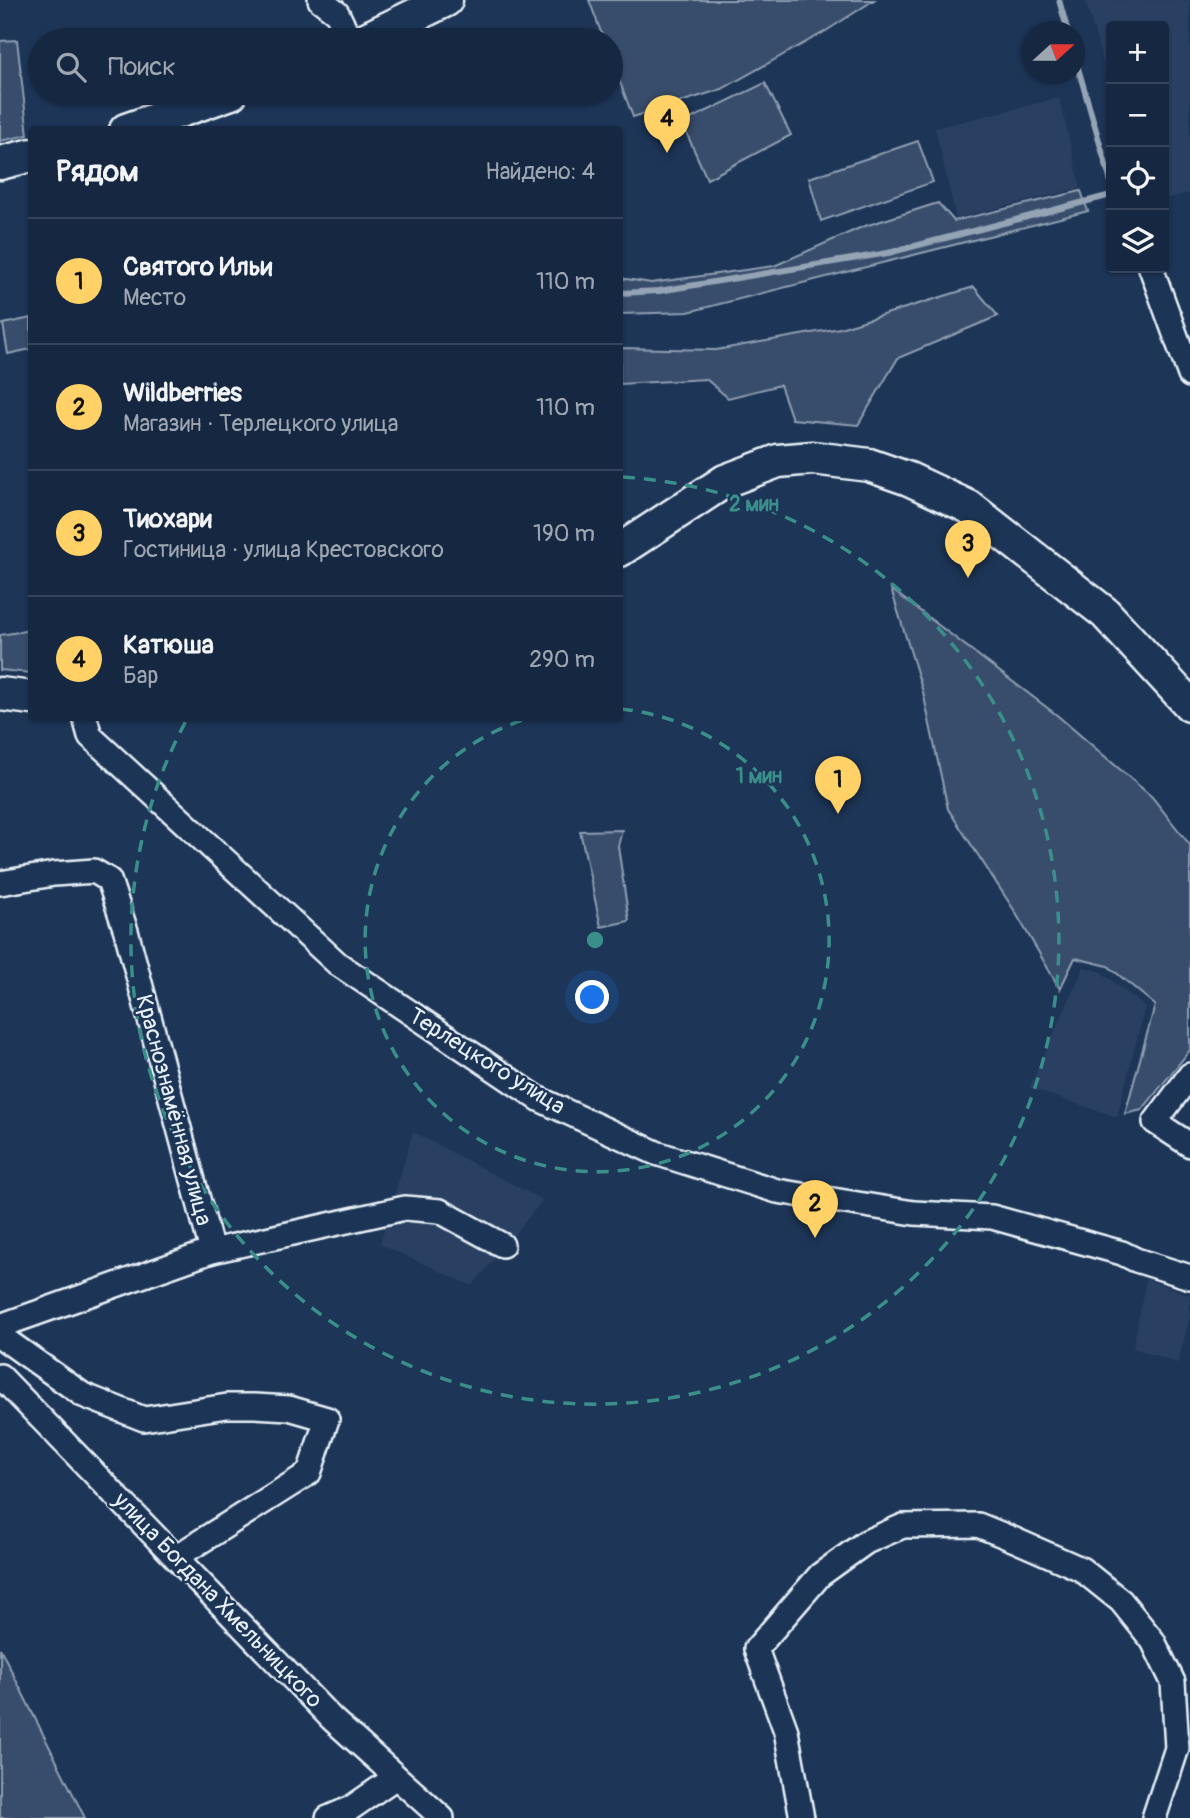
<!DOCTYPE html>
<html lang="ru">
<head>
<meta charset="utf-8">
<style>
  body { margin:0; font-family:Pangolin,sans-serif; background:#1f3048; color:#f1f3f6 }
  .controls { position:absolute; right:21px; top:21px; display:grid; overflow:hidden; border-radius:7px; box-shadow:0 2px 5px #0004 }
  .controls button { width:63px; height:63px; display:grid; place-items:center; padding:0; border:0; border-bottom:2px solid #35445a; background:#162841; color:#f1f3f6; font:35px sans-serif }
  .compass { position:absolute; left:1022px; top:21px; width:63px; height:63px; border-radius:50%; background:#162841; box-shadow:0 2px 5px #0004; rotate:69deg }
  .you { position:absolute; left:593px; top:998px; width:24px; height:24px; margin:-18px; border:5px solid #fff; border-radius:50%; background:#1a73e8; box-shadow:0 0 0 10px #1a73e833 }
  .badge { display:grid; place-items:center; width:46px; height:46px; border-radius:50%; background:#ffd166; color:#111; font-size:23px; font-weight:700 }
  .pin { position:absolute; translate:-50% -58px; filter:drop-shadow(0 2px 4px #0008) }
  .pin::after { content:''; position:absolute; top:37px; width:24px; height:21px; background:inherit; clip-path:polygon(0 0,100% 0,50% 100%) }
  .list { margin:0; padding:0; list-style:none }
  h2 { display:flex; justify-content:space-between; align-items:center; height:91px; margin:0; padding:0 28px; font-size:30px }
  h2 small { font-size:23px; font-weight:400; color:#9ea6b1 }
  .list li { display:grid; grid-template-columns:46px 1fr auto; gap:21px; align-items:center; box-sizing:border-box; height:126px; padding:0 28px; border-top:2px solid #35445a }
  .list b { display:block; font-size:26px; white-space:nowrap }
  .list p { margin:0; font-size:23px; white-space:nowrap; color:#9ea6b1 }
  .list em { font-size:23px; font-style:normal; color:#9ea6b1 }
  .icon { flex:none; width:38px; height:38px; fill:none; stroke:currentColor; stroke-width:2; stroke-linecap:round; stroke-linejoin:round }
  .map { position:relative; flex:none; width:1190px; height:1818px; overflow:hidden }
  .search { position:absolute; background:#162841; box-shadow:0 2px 5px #0004; left:28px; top:28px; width:595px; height:77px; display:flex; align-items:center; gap:18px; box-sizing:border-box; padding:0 24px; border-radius:38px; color:#9ea6b1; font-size:26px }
  .panel { position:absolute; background:#162841; box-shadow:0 2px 5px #0004; left:28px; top:126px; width:595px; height:595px; border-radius:7px }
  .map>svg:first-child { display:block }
  .built { fill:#2a4162 }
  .green { fill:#374d6c; stroke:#909fb2; stroke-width:2 }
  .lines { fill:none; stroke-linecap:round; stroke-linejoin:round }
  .stream { stroke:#95a4b5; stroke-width:6 }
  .street-casing { stroke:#e8f1f8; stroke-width:28 }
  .secondary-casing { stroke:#e8f1f8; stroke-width:37 }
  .street { stroke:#1d3557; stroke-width:23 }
  .secondary { stroke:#1d3557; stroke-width:32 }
  .ring { fill:none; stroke:#3a8f8a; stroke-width:3.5; stroke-dasharray:12 9 }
  .labels { text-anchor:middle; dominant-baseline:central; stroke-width:5; stroke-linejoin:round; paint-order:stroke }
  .street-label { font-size:23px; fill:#e8f1f8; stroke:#1d3557 }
  .centre { fill:#3a8f8a; stroke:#1d3557; stroke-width:3.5 }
  .ring-label { font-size:21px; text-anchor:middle; font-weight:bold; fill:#3a8f8a; stroke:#1d3557; stroke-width:5; stroke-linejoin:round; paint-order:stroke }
</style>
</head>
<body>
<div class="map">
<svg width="1190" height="1818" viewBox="0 0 1190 1818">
  <rect width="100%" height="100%" fill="#1d3557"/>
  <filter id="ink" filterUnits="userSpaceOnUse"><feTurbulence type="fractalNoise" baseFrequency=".0143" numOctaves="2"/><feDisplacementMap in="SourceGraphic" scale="14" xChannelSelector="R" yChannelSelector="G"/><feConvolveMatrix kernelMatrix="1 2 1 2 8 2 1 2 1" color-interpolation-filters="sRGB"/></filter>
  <g filter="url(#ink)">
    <g class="built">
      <path d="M1085,0H1190V193L1164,199V26H1111V89Z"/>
      <path d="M1059,98L1081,188L956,218L935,128Z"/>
      <path d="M1084,967L1101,972L1145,1007L1117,1117L1029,1088Z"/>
      <path d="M413,1132L543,1200L472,1286L380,1244Z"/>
      <path d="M1146,1279L1190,1295V1316L1178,1363L1133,1348Z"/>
    </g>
    <g class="green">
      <path d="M589,0H874L826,31L722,89L633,117L611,58V40H604Z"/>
      <path d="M17,40L28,135L0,141V41Z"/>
      <path d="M765,83L791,135L707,179L682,123Z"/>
      <path d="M918,141L933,182L821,221L809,178Z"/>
      <path d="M1081,191L1088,211L688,312L620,314V278L651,283L774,266L862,227L938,203L954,221Z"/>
      <path d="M974,287L998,316L898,358L858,425L792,419L780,385L728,398L706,379L620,384V348L716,350L840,328Z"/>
      <path d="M31,318V349L8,354L3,324Z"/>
      <path d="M891,589L1058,716L1152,797L1190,845V1050L1142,1110L1125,1114L1155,1005L1108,966L1075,958L1060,989L1014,910L948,809L923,692Z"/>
      <path d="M31,630V673L0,670V635Z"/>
      <path d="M622,830L618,846L629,921L601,927L580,831Z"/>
      <path d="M0,1648L85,1818H0Z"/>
    </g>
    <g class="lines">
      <g class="stream">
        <path d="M1059,0L1068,32"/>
        <path d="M1074,54L1111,182"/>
        <path d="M620,293L659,291L888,253L1111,195"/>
      </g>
      <g class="street-casing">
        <g id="street">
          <path d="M320,0L337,13L350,40"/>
          <path d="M1151,268L1190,375"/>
          <path d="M85,718L90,736L338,964L539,1099L656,1153L777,1191L914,1213L992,1217L1122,1253L1136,1260L1190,1277"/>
          <path d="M0,883L54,874L94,871L109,880L126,931L212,1251"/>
          <path d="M1190,1075L1155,1122L1190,1145"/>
          <path d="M0,1326L212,1251L405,1208L440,1211L502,1245"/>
          <path d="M0,1336L83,1395L144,1419L227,1406H254L289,1408L327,1419L309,1473L176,1557"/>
          <path d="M0,1376L332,1719L442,1818"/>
          <path d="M328,1818L351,1808L396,1777"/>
          <path d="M802,1818L786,1731L756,1649L820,1575L866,1542L903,1526L978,1525L1015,1540L1081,1569L1121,1601L1153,1641L1173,1682L1177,1748L1154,1818"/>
        </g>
      </g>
      <g class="secondary-casing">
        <g id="secondary">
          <path d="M364,40L446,0"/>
          <path d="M126,130L231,93"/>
          <path d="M0,163L32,155"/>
          <path d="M620,550L725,481L778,461L813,458L869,465L909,479L969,507L1105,613L1190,705"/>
          <path d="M0,694L32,698"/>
        </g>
      </g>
      <use href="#street" class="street"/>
      <use href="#secondary" class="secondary"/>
    </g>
  </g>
  <g class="ring">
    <path d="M621 709A232 232 0 1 1 529 718"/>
    <path d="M623 477A464 464 0 1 1 187 719"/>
  </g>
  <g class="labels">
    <g class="street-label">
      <text transform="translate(487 1061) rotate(32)">Терлецкого улица</text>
      <text transform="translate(174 1110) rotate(75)">Краснознамённая улица</text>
      <text transform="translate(218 1600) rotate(46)">улица Богдана Хмельницкого</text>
    </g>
  </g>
  <circle cx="595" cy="940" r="10" class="centre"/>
  <g class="ring-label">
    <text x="754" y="511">2 мин</text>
    <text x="759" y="783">1 мин</text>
  </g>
</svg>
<div class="controls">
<button>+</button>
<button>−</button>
<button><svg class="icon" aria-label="locate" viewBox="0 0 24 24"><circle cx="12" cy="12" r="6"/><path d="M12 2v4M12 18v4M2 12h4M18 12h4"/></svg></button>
<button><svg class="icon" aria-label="layers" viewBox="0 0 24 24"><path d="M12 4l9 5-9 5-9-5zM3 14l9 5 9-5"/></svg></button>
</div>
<svg class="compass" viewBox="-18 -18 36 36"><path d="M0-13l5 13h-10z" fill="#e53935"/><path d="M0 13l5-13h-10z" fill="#9ea6b1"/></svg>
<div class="you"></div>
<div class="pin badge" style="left:838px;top:814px">1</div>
<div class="pin badge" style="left:815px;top:1238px">2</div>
<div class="pin badge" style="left:968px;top:578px">3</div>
<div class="pin badge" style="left:667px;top:153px">4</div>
<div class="search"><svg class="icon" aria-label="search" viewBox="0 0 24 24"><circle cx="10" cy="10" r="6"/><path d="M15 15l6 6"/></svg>Поиск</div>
<section class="panel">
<h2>Рядом<small>Найдено: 4</small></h2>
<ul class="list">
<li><span class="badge">1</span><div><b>Святого Ильи</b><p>Место</p></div><em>110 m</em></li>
<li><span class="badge">2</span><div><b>Wildberries</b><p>Магазин · Терлецкого улица</p></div><em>110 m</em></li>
<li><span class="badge">3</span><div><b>Тиохари</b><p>Гостиница · улица Крестовского</p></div><em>190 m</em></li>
<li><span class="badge">4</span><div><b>Катюша</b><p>Бар</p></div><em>290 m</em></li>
</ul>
</section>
</div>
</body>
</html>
